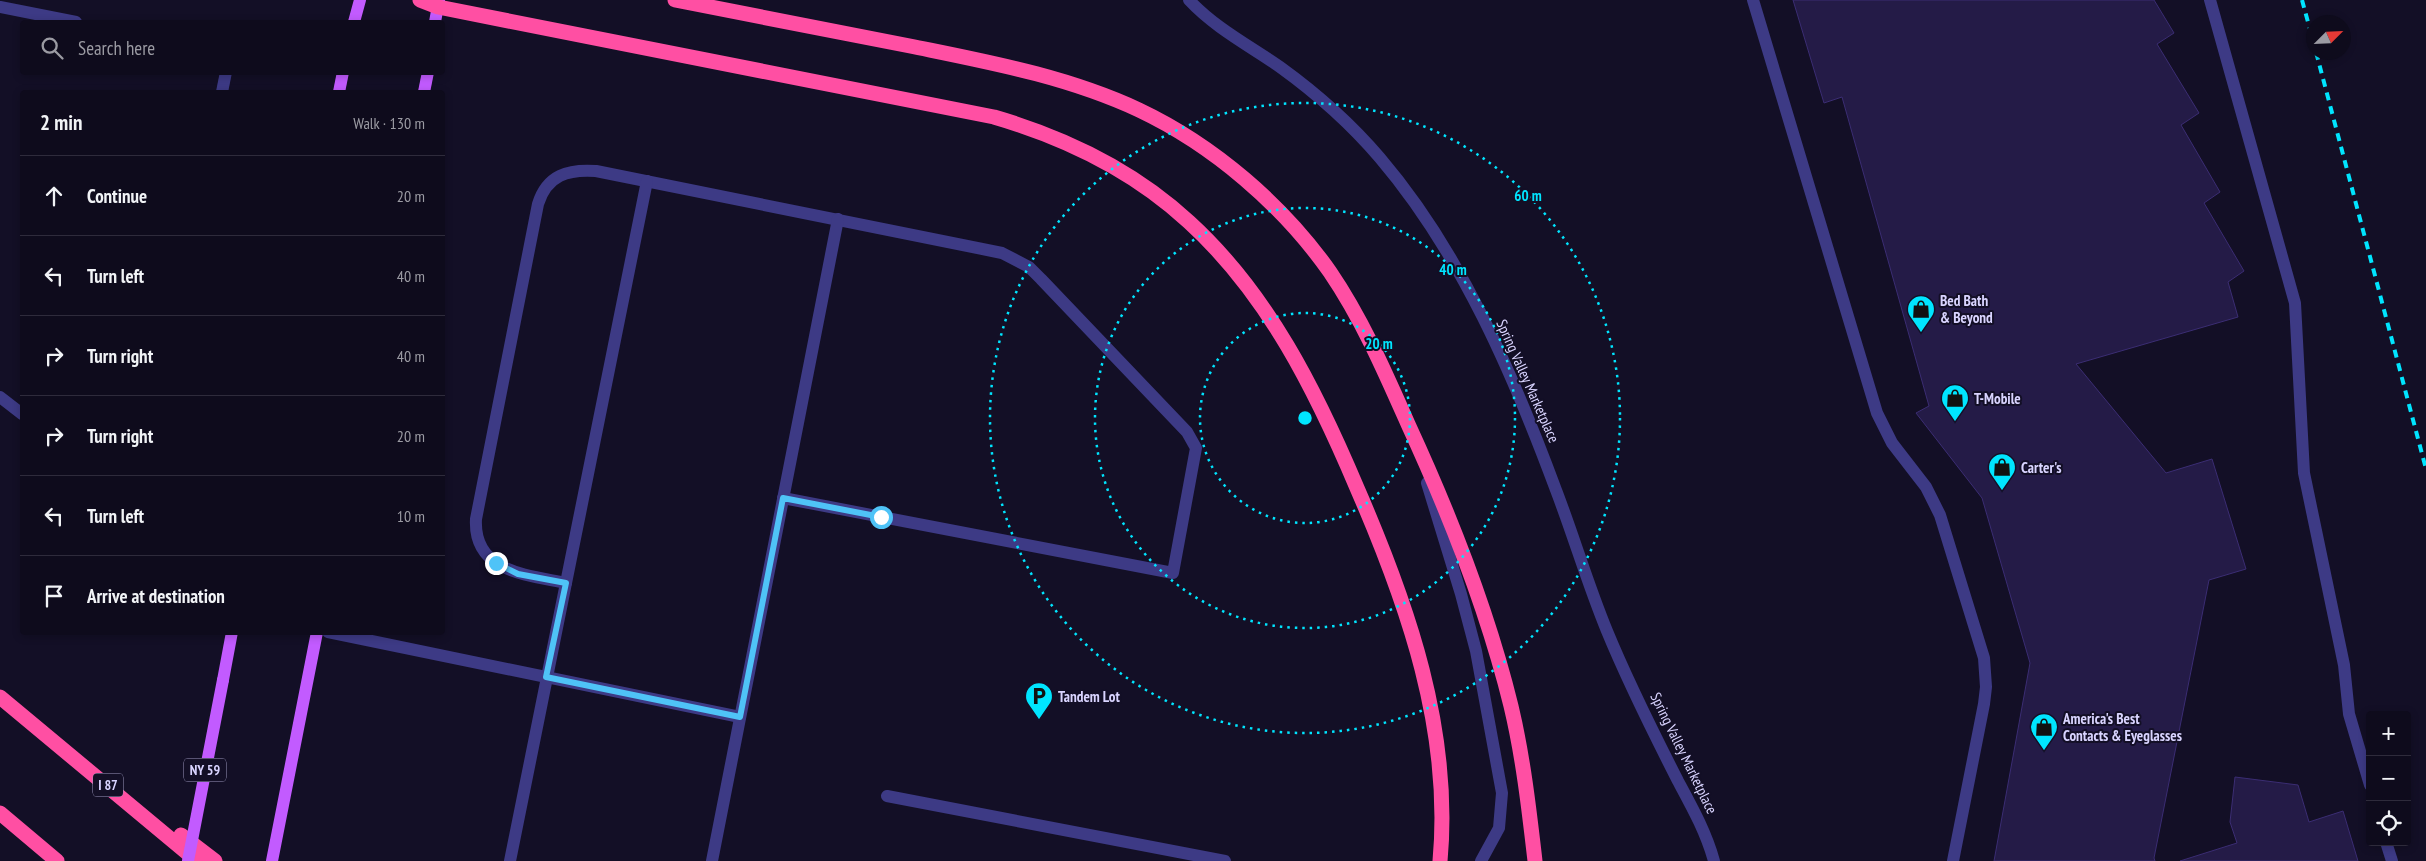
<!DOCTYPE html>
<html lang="en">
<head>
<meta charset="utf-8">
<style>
  body { margin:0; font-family:"PT Sans Narrow",sans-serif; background:#171425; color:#f1f3f6 }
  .controls { position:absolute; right:15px; bottom:15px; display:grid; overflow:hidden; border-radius:5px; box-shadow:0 2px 8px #0003 }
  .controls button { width:45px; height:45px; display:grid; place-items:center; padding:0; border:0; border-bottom:1px solid #2e2b3b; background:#0e0b1c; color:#f1f3f6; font:25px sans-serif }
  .compass { position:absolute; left:2306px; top:15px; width:45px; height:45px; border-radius:50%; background:#0e0b1c; box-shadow:0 2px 8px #0003; rotate:66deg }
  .stop { position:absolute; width:15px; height:15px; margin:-11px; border:4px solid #4fc3f7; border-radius:50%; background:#fff }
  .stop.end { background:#4fc3f7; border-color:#fff; box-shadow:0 1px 5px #0008 }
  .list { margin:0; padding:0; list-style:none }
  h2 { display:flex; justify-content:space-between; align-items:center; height:65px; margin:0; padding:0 20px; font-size:21px }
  h2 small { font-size:16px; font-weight:400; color:#9b9ba3 }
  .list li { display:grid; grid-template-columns:32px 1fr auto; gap:15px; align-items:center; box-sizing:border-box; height:80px; padding:0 20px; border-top:1px solid #2e2b3b }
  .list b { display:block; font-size:19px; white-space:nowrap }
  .list em { font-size:16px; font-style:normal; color:#9b9ba3 }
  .icon { flex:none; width:28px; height:28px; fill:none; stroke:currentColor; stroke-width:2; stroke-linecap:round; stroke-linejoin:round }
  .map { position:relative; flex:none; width:2426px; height:861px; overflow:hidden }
  .search { position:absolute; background:#0e0b1c; box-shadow:0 2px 8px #0003; left:20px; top:20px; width:425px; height:55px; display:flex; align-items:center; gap:12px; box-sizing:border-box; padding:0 18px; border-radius:5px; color:#9b9ba3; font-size:19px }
  .panel { position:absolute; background:#0e0b1c; box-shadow:0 2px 8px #0003; left:20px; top:90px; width:425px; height:545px; border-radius:5px }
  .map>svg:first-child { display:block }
  .building { fill:#241b47; stroke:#3b2d73 }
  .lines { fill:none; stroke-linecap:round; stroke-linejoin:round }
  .lane { stroke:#3d3a85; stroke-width:12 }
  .primary { stroke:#c25bff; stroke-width:12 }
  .highway { stroke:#ff4fa3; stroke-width:15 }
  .rail { stroke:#00e5ff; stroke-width:4; stroke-dasharray:8 6; stroke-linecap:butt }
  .primary-bridge { stroke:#c25bff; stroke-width:12 }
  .route { stroke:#4fc3f7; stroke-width:6 }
  .ring { fill:none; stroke:#00e5ff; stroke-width:2.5; stroke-dasharray:2.5 5 }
  .labels { text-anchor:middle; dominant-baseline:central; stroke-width:4; stroke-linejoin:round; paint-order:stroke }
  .shield { fill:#130f26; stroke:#9e99be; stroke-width:1 }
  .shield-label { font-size:14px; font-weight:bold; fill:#d9d4ff }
  .poi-label { font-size:15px; font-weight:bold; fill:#d9d4ff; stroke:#130f26; text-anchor:start }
  .street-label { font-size:15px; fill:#d9d4ff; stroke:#130f26 }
  .centre { fill:#00e5ff; stroke:#130f26; stroke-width:2.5 }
  .ring-label { font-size:15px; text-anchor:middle; font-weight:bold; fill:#00e5ff; stroke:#130f26; stroke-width:4; stroke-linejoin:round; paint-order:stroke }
</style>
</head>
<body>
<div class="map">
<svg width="2426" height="861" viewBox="0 0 2426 861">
  <rect width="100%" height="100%" fill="#130f26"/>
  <g class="building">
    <path d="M1793,0H2154L2174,33L2157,44L2199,113L2181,125L2220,192L2204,203L2244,271L2228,282L2238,317L2076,364L2166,473L2212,459L2246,569L2209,580L2154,858L2155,861H1994L2030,663L1982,498L1916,413L1929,406L1842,97L1824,103Z"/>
    <path d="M2235,777L2298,785L2309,822L2343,811L2358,861H2180L2237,843L2230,822Z"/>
  </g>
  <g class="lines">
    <g class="lane">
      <path d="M1189,0C1215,28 1250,46 1280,67C1316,93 1351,124 1380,158C1461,253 1513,374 1556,490C1574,537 1588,585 1607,631C1628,682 1653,732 1678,781C1692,807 1706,832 1714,861"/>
      <path d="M1753,0L1877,413L1892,443L1926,487L1940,515L1984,658L1986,687L1984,704L1953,861"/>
      <path d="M2210,0L2295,303L2304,473L2344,665L2349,714L2370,785"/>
      <path d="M0,7L76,22"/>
      <path d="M222,92L226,72"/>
      <path d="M0,397L22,414"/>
      <path d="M1427,483L1461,594L1476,651L1502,793L1499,828L1481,861"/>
      <path d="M566,583C527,575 473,572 476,519L538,204C547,175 568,169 596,171L1002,253L1029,267L1041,279L1187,432L1196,448L1173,573L783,498"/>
      <path d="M328,632L740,717"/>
      <path d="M887,796L1225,861"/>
      <path d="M2386,842L2392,861"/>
      <path d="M510,861L647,181"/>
      <path d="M712,861L838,219"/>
    </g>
    <g class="primary">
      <path d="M354,22L360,0"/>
      <path d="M435,22L439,0"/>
      <path d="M339,92L343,72"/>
      <path d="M424,92L428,72"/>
      <path d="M223,680L232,632"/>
      <path d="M272,861L317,632"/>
    </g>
    <g class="highway">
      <path d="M420,0L438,7L994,117C1066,138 1134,171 1189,222C1268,294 1316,391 1357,488C1408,605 1452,731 1440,861"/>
      <path d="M675,0C753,15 831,31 910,46C988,62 1066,76 1139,110C1213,145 1283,205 1330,272C1362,319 1385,372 1408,424C1450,515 1487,608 1511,706C1523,756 1529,809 1535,861"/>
      <path d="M0,697L197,861"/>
      <path d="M0,813L57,861"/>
      <path d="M181,835L215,861"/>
    </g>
    <g class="rail">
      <path d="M2302,0L2314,44"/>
      <path d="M2316,52L2426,469"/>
    </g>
    <path class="primary-bridge" d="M188,861L223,680"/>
  </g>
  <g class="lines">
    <path class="route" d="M496,563L518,574L566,583L546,677L740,717L783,498L881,517"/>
  </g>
  <g class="ring">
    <circle cx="1305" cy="418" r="105"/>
    <circle cx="1305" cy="418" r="210"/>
    <circle cx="1305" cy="418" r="315"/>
  </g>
  <defs>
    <g id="shop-pin" transform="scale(1.4375)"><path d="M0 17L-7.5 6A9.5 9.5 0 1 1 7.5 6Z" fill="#00e5ff" stroke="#130f26"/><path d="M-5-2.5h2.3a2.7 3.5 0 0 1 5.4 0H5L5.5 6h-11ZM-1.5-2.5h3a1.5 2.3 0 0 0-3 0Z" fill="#111"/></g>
    <g id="parking-pin" transform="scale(1.4375)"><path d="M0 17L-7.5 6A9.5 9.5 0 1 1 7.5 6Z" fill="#00e5ff" stroke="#130f26"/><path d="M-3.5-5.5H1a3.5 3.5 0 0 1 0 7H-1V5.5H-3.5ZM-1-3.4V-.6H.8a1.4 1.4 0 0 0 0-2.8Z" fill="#111"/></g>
  </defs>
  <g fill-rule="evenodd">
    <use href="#shop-pin" x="1921" y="309"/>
    <use href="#shop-pin" x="1955" y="398"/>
    <use href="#shop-pin" x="2002" y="467"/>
    <use href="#parking-pin" x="1039" y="696"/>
    <use href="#shop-pin" x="2044" y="727"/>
  </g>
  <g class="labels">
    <g class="shield">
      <rect x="184" y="758.5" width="42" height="23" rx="4"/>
      <rect x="93" y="773.5" width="30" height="23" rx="4"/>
    </g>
    <g class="shield-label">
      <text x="205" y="770">NY 59</text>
      <text x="108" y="785">I 87</text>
    </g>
    <g class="poi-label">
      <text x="1940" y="300">Bed Bath<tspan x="1940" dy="17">&amp; Beyond</tspan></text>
      <text x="1974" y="398">T-Mobile</text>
      <text x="2021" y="467">Carter's</text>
      <text x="1058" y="696">Tandem Lot</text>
      <text x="2063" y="718">America's Best<tspan x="2063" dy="17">Contacts &amp; Eyeglasses</tspan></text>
    </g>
    <g class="street-label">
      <text transform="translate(1528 381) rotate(66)">Spring Valley Marketplace</text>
      <text transform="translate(1684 753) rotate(64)">Spring Valley Marketplace</text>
    </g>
  </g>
  <circle cx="1305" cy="418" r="8" class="centre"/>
  <g class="ring-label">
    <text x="1528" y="201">60 m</text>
    <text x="1453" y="275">40 m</text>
    <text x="1379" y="349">20 m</text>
  </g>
</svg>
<div class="controls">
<button>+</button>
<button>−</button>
<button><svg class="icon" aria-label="locate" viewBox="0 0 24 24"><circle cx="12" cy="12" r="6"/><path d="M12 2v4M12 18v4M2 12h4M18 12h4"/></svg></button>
</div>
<svg class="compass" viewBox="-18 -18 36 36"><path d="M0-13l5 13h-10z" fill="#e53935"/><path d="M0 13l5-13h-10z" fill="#9b9ba3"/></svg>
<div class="stop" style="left:881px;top:517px"></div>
<div class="stop end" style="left:496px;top:563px"></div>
<div class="search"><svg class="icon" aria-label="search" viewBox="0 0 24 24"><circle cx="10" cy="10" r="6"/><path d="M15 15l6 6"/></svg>Search here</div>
<section class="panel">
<h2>2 min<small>Walk · 130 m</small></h2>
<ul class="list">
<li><svg class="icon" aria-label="ahead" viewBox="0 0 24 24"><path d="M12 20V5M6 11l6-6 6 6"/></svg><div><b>Continue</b></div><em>20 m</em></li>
<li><svg class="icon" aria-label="left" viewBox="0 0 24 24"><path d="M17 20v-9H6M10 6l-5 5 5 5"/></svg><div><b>Turn left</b></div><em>40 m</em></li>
<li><svg class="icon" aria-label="right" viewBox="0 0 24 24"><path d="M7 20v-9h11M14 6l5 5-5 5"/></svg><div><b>Turn right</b></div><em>40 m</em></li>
<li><svg class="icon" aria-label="right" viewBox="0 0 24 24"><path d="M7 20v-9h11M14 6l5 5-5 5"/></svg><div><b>Turn right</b></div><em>20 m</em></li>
<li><svg class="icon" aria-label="left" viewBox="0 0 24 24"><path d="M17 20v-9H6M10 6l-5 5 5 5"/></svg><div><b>Turn left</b></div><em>10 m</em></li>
<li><svg class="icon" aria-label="arrive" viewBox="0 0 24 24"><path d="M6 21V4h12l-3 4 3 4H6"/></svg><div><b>Arrive at destination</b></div></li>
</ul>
</section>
</div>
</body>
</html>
